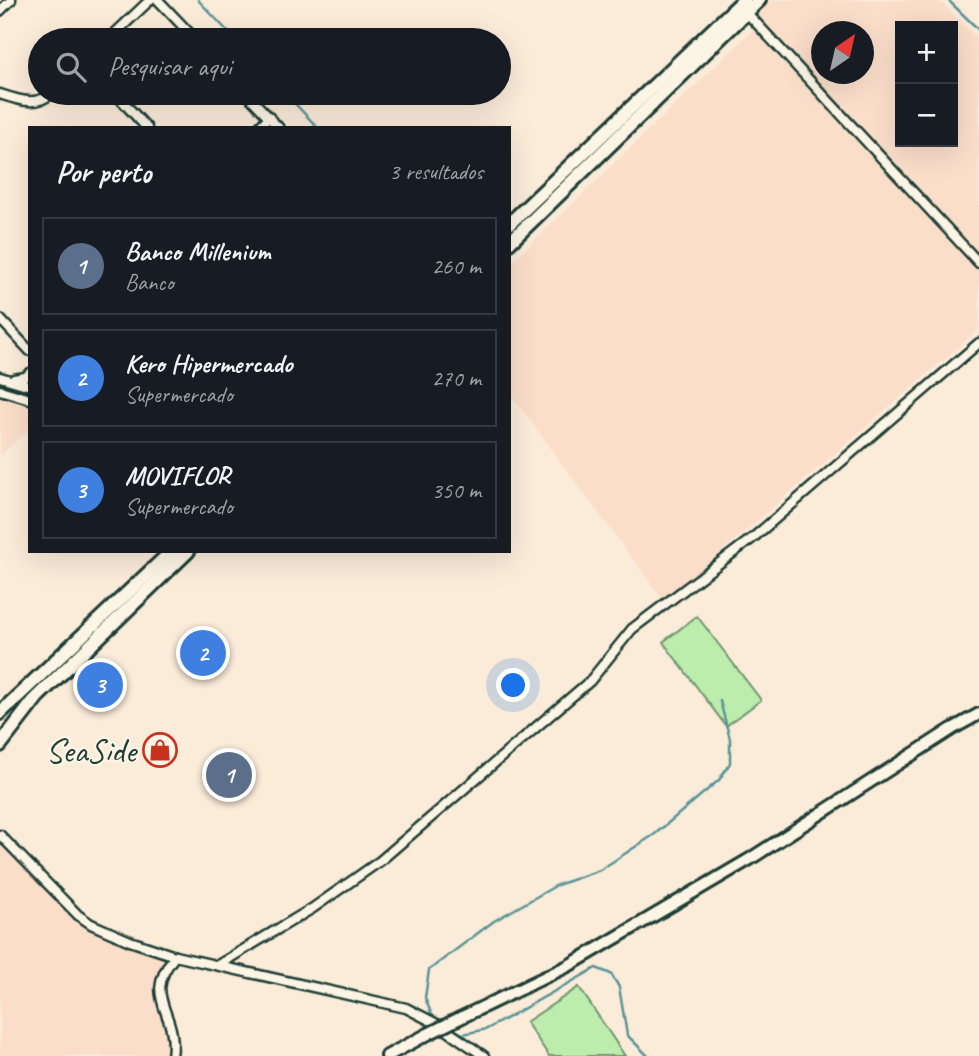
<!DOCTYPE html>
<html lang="pt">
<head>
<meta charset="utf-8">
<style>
  body { margin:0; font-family:Caveat,sans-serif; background:#242831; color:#f1f3f6 }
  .controls { position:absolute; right:21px; top:21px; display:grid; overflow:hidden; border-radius:0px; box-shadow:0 7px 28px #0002 }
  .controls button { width:63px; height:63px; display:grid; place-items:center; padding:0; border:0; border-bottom:2px solid #363941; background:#171b24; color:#f1f3f6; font:35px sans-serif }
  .compass { position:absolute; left:811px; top:21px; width:63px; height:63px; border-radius:50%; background:#171b24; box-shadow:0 7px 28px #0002; rotate:34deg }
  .you { position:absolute; left:514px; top:686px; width:24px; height:24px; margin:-18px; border:5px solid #fff; border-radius:50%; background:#1a73e8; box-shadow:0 0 0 10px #1a73e833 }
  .badge { display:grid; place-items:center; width:46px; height:46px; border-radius:50%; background:#b45309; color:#fff; font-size:23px; font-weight:700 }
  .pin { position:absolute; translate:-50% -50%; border:4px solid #fff; box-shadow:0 2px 7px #0006 }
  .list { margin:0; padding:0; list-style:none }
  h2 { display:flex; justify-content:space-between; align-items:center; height:91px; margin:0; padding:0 28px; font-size:30px }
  h2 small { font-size:23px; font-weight:400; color:#9ea1a6 }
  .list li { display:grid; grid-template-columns:46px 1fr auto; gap:21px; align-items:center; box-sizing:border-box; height:98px; margin:0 14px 14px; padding:0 14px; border:2px solid #363941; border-radius:0px }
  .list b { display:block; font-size:26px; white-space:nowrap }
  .list p { margin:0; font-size:23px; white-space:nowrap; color:#9ea1a6 }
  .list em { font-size:23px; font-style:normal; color:#9ea1a6 }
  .icon { flex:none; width:38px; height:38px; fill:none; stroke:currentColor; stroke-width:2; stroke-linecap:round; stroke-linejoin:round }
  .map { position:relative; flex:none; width:979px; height:1056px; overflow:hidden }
  .search { position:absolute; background:#171b24; box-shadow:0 7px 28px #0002; left:28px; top:28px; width:483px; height:77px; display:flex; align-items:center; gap:18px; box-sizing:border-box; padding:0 24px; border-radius:38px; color:#9ea1a6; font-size:26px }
  .panel { position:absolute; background:#171b24; box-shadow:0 7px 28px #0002; left:28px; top:126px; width:483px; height:427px; border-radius:0px }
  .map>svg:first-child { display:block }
  .built { fill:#fadeca; fill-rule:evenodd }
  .green { fill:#bcedac; stroke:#6e9570; stroke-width:2 }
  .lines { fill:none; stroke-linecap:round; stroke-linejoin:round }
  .stream { stroke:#589597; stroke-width:2.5 }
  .minor-casing { stroke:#1f3d34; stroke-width:13 }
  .tertiary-casing { stroke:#1f3d34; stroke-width:16 }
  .primary-casing { stroke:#1f3d34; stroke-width:18 }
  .minor { stroke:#fcf5e5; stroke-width:8 }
  .tertiary { stroke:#fcf5e5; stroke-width:10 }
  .primary { stroke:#fcf5e5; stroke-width:12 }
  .tertiary-bridge-casing { stroke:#1f3d34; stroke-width:16; stroke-linecap:butt }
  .tertiary-bridge { stroke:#fcf5e5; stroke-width:10 }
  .labels { text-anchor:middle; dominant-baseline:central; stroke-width:5; stroke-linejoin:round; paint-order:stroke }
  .poi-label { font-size:35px; fill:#1f3d34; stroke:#fcf5e5; text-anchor:end }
</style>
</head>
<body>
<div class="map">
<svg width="979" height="1056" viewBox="0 0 979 1056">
  <rect width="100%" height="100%" fill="#fbebd9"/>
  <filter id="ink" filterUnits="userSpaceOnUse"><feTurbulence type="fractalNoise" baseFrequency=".0143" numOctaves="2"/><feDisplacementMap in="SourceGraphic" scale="14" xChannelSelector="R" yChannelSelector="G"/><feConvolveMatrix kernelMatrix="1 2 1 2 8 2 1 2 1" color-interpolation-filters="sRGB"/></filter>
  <g filter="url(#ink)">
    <g class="built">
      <path d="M771,0H939L979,40V256L755,16ZM900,26H953V142H900ZM822,32H864V74H822Z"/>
      <path d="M756,27L979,271V329L664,601L509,392V265Z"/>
      <path d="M0,390L30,399V428L0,456Z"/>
      <path d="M0,835L91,924L175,956L162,973L163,1006L172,1056H0Z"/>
    </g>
    <g class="green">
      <path d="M697,616L761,700L726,726L663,642Z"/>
      <path d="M579,987L625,1056H549L526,1022Z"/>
    </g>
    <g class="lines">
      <g class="stream">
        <path d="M198,0L236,40"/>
        <path d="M948,0L979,30"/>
        <path d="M285,93L318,128"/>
        <path d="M433,1018L425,998L429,970L494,921L557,885L600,870L655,834L719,780L730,763V739L720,701"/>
        <path d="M451,1028L463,1034L487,1029L596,968L611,974L619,987L627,1035L648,1056"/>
      </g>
      <g class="minor-casing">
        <g id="minor">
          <path d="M158,0L196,40"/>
          <path d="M0,11L11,0"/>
          <path d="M747,13L979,263"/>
          <path d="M108,40L150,0"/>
          <path d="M115,93L147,128"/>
          <path d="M246,93L279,128"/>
          <path d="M0,94C18,100 37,107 52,93"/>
          <path d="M258,128L269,117"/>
          <path d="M0,319L30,351"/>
          <path d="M0,377L30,386"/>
          <path d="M14,379L25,377L30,373"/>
          <path d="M0,390L30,399"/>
          <path d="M0,835L78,915L91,924L130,941L175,956L406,1008L439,1025L484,1056"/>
          <path d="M218,965L313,908L380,861L590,681L632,629L754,537L979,343"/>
          <path d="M172,1056C179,1011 140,998 175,956"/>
        </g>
      </g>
      <g class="tertiary-casing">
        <g id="tertiary">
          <path d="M460,1018L568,966L750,859L952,729L979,714"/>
          <path d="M387,1056L428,1034"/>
        </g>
      </g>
      <g class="primary-casing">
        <g id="primary">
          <path d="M509,224L744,0"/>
          <path d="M509,243L759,0"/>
          <path d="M0,713L172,551"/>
          <path d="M0,745L37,697L188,551"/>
        </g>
      </g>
      <use href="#minor" class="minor"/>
      <use href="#tertiary" class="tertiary"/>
      <use href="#primary" class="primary"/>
      <g class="tertiary-bridge-casing">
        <path id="tertiary-bridge" d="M428,1034L460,1018"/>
      </g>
      <use href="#tertiary-bridge" class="tertiary-bridge"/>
    </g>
  </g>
  <defs>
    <g id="shop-ring" transform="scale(1.75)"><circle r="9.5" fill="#fcf5e5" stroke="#c8321e" stroke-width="1.5"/><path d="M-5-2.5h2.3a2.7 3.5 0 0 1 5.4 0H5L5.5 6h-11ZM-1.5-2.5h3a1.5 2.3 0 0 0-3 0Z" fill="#c8321e"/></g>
  </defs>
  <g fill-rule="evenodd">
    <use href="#shop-ring" x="160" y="750"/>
  </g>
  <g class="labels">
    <g class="poi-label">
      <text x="136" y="750">SeaSide</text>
    </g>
  </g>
</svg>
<div class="controls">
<button>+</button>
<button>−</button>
</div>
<svg class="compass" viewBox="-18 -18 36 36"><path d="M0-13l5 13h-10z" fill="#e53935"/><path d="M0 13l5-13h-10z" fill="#9ea1a6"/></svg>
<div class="you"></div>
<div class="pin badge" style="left:229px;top:775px;background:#5c6f8a">1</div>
<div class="pin badge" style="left:203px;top:653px;background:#3f7fe0">2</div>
<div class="pin badge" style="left:100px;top:685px;background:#3f7fe0">3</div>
<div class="search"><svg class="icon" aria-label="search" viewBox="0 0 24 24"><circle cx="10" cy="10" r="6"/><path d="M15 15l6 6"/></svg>Pesquisar aqui</div>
<section class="panel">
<h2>Por perto<small>3 resultados</small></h2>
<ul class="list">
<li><span class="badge" style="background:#5c6f8a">1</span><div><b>Banco Millenium</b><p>Banco</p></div><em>260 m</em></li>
<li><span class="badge" style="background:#3f7fe0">2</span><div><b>Kero Hipermercado</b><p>Supermercado</p></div><em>270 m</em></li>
<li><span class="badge" style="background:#3f7fe0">3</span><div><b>MOVIFLOR</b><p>Supermercado</p></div><em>350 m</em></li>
</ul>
</section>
</div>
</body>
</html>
